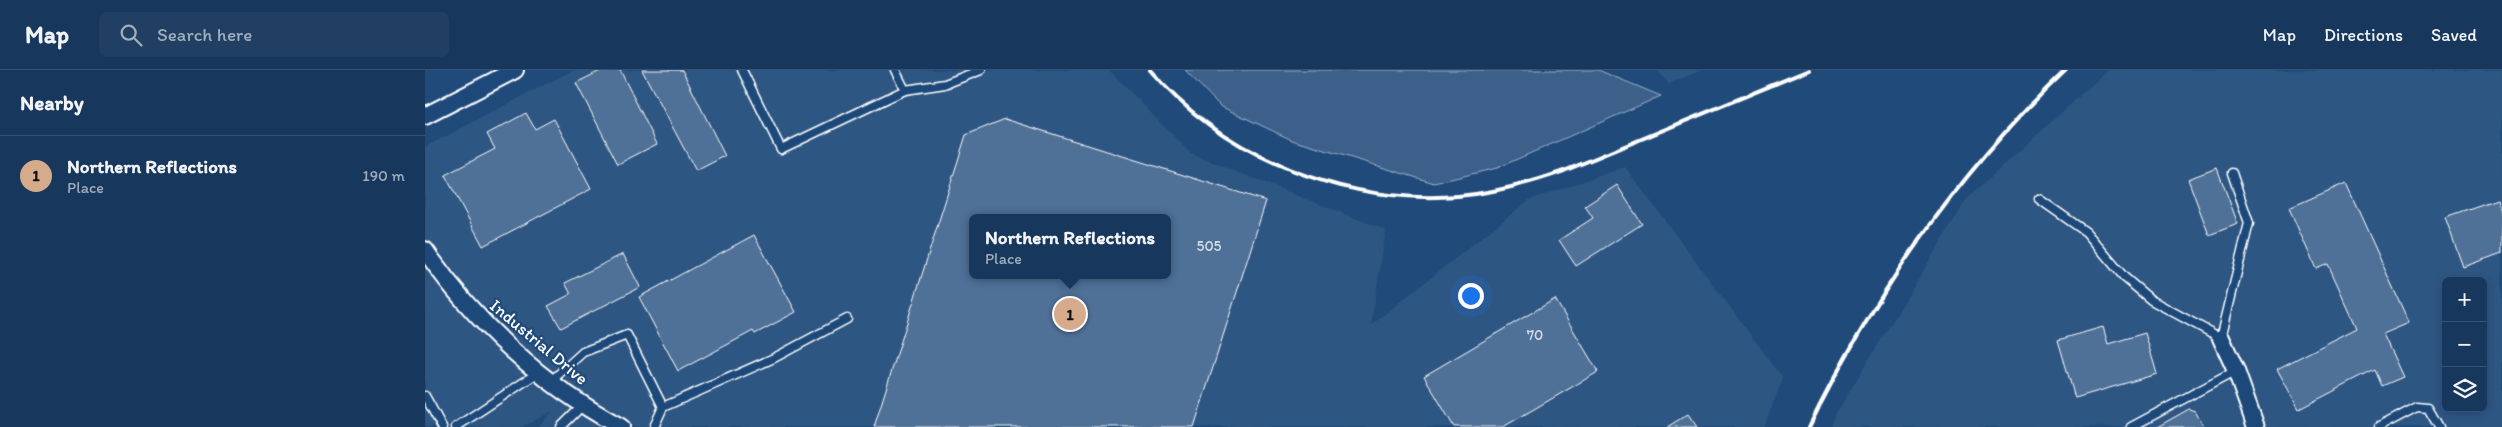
<!DOCTYPE html>
<html lang="en">
<head>
<meta charset="utf-8">
<style>
  body { margin:0; font-family:Itim,sans-serif; background:#203f62; color:#f1f3f6 }
  .controls { position:absolute; right:15px; bottom:15px; display:grid; overflow:hidden; border-radius:8px; box-shadow:0 2px 8px #0003 }
  .controls button { width:45px; height:45px; display:grid; place-items:center; padding:0; border:0; border-bottom:1px solid #365272; background:#17385c; color:#f1f3f6; font:25px sans-serif }
  .you { position:absolute; left:1045px; top:225px; width:18px; height:18px; margin:-12px; border:4px solid #fff; border-radius:50%; background:#1a73e8; box-shadow:0 0 0 8px #1a73e833 }
  .badge { display:grid; place-items:center; width:32px; height:32px; border-radius:50%; background:#d6ab8b; color:#111; font-size:16px; font-weight:700 }
  .pin { position:absolute; translate:-50% -50%; border:2px solid #fff; box-shadow:0 1px 5px #0006 }
  .popup { position:absolute; left:544px; top:144px; width:202px; height:65px; box-sizing:border-box; display:grid; place-content:center; border-radius:8px; background:#17385c; filter:drop-shadow(0 1px 4px #0005); font-size:16px; white-space:nowrap; color:#9eacbb }
  .popup b { font-size:19px; color:#f1f3f6 }
  .popup::after { content:''; position:absolute; left:50%; top:100%; margin-left:-10px; border:10px solid transparent; border-top-color:#17385c }
  .list { margin:0; padding:0; list-style:none }
  h2 { display:flex; justify-content:space-between; align-items:center; height:65px; margin:0; padding:0 20px; font-size:21px }
  h2 small { font-size:16px; font-weight:400; color:#9eacbb }
  .list li { display:grid; grid-template-columns:32px 1fr auto; gap:15px; align-items:center; box-sizing:border-box; height:80px; padding:0 20px; border-top:1px solid #365272 }
  .list b { display:block; font-size:19px; white-space:nowrap }
  .list p { margin:0; font-size:16px; white-space:nowrap; color:#9eacbb }
  .list em { font-size:16px; font-style:normal; color:#9eacbb }
  .icon { flex:none; width:28px; height:28px; fill:none; stroke:currentColor; stroke-width:2; stroke-linecap:round; stroke-linejoin:round }
  .map { position:relative; flex:none; width:2077px; height:357px; overflow:hidden }
  header { display:flex; align-items:center; gap:30px; box-sizing:border-box; height:70px; padding:0 25px; background:#17385c; border-bottom:1px solid #365272 }
  header strong { font-size:24px }
  nav { display:flex; gap:28px; margin-inline-start:auto; font-size:18px }
  .search { width:350px; height:45px; background:#203f62; display:flex; align-items:center; gap:12px; box-sizing:border-box; padding:0 18px; border-radius:8px; color:#9eacbb; font-size:19px }
  main { display:flex }
  aside { flex:1; background:#17385c }
  .map>svg:first-child { display:block }
  .built { fill:#2e5683; fill-rule:evenodd }
  .green { fill:#3c618b; stroke:#9eb0c5 }
  .building { fill:#507197; stroke:#fff; fill-rule:evenodd }
  .lines { fill:none; stroke-linecap:round; stroke-linejoin:round }
  .service-casing { stroke:#fff; stroke-width:11 }
  .minor-casing { stroke:#fff; stroke-width:20 }
  .service { stroke:#1f4a7a; stroke-width:8 }
  .minor { stroke:#1f4a7a; stroke-width:16 }
  .rail { stroke:#fff; stroke-width:4 }
  .labels { text-anchor:middle; dominant-baseline:central; stroke-width:4.5; stroke-linejoin:round; paint-order:stroke }
  .number-label { font-size:15px; fill:#d3dce5 }
  .street-label { font-size:18px; fill:#fff; stroke:#1f4a7a }
</style>
</head>
<body>
<header>
<strong>Map</strong>
<div class="search"><svg class="icon" aria-label="search" viewBox="0 0 24 24"><circle cx="10" cy="10" r="6"/><path d="M15 15l6 6"/></svg>Search here</div>
<nav><a>Map</a><a>Directions</a><a>Saved</a></nav>
</header>
<main>
<aside>
<h2>Nearby<small></small></h2>
<ul class="list">
<li><span class="badge">1</span><div><b>Northern Reflections</b><p>Place</p></div><em>190 m</em></li>
</ul>
</aside>
<div class="map">
<svg width="2077" height="357" viewBox="0 0 2077 357">
  <rect width="100%" height="100%" fill="#1f4a7a"/>
  <filter id="ink" filterUnits="userSpaceOnUse"><feTurbulence type="fractalNoise" baseFrequency=".02" numOctaves="2"/><feDisplacementMap in="SourceGraphic" scale="10" xChannelSelector="R" yChannelSelector="G"/><feConvolveMatrix kernelMatrix="1 2 1 2 8 2 1 2 1" color-interpolation-filters="sRGB"/></filter>
  <g filter="url(#ink)">
    <g class="built">
      <path d="M148,0H684L766,84L961,160L946,255L1104,130L1200,97L1358,308L1339,357H113L128,341L97,357H0V77ZM548,148H742V205H548Z"/>
      <path d="M1232,0H1277L1244,14Z"/>
      <path d="M1683,0H2077V357H1406L1410,345L1542,129ZM2021,211H2058V338H2021Z"/>
    </g>
    <path class="green" d="M760,0H1173L1236,26L1072,98L1009,113L867,70L795,36Z"/>
    <g class="building">
      <path d="M177,0H195L232,74L193,94L151,13Z"/>
      <path d="M217,0H257L300,86L271,101Z"/>
      <path d="M101,43L110,59L129,49L166,119L58,176L20,105L70,79L62,64Z"/>
      <path d="M580,49L841,131L769,357H449L541,65ZM548,148H742V205H548Z"/>
      <path d="M1792,98L1813,154L1784,165L1763,109Z"/>
      <path d="M1921,113L1984,253L1958,264L1978,307L1957,316L1950,300L1874,339L1852,299L1932,258L1903,194L1891,199L1864,138Z"/>
      <path d="M1192,115L1217,154L1151,196L1134,170L1168,148L1160,136Z"/>
      <path d="M2072,129L2077,144V183L2038,197L2020,147Z"/>
      <path d="M329,165L371,242L330,264L328,261L253,301L214,227Z"/>
      <path d="M198,184L215,217L136,258L123,236L146,224L140,213Z"/>
      <path d="M1130,229L1173,302L1078,357H1029L999,306Z"/>
      <path d="M1678,257L1683,274L1720,263L1732,304L1650,328L1633,270Z"/>
      <path d="M1764,339L1770,341L1779,357H1732Z"/>
      <path d="M1263,344L1272,357H1242Z"/>
    </g>
    <g class="lines">
      <g class="service-casing">
        <g id="service">
          <path d="M317,0L356,79L480,20L520,14L556,0"/>
          <path d="M470,0L480,20"/>
          <path d="M1614,129L1661,162L1699,207L1726,230L1796,268L1824,153L1807,103"/>
          <path d="M125,312L158,282L202,265L238,337"/>
          <path d="M0,326L17,357"/>
          <path d="M31,357L114,302"/>
          <path d="M136,357L158,335"/>
          <path d="M229,357L238,337L349,288L422,249"/>
          <path d="M1706,357L1811,301"/>
          <path d="M1954,357L1992,337L2003,338L2014,357"/>
        </g>
      </g>
      <g class="minor-casing">
        <g id="minor">
          <path d="M0,46L90,0"/>
          <path d="M0,180C50,253 117,315 196,357"/>
          <path d="M1796,268L1811,301L1831,357"/>
        </g>
      </g>
      <use href="#service" class="service"/>
      <use href="#minor" class="minor"/>
      <g class="rail">
        <path d="M725,0C799,87 919,135 1033,126C1069,123 1105,113 1139,101L1384,0"/>
        <path d="M1384,357C1449,225 1534,101 1641,0"/>
      </g>
    </g>
  </g>
  <g class="labels">
    <g class="number-label">
      <text x="784" y="176">505</text>
      <text x="1110" y="265">70</text>
    </g>
    <g class="street-label">
      <text transform="translate(114 272) rotate(40)">Industrial Drive</text>
    </g>
  </g>
</svg>
<div class="controls">
<button>+</button>
<button>−</button>
<button><svg class="icon" aria-label="layers" viewBox="0 0 24 24"><path d="M12 4l9 5-9 5-9-5zM3 14l9 5 9-5"/></svg></button>
</div>
<div class="you"></div>
<div class="pin badge" style="left:645px;top:244px">1</div>
<div class="popup"><b>Northern Reflections</b>Place</div>
</div>
</main>
</body>
</html>
